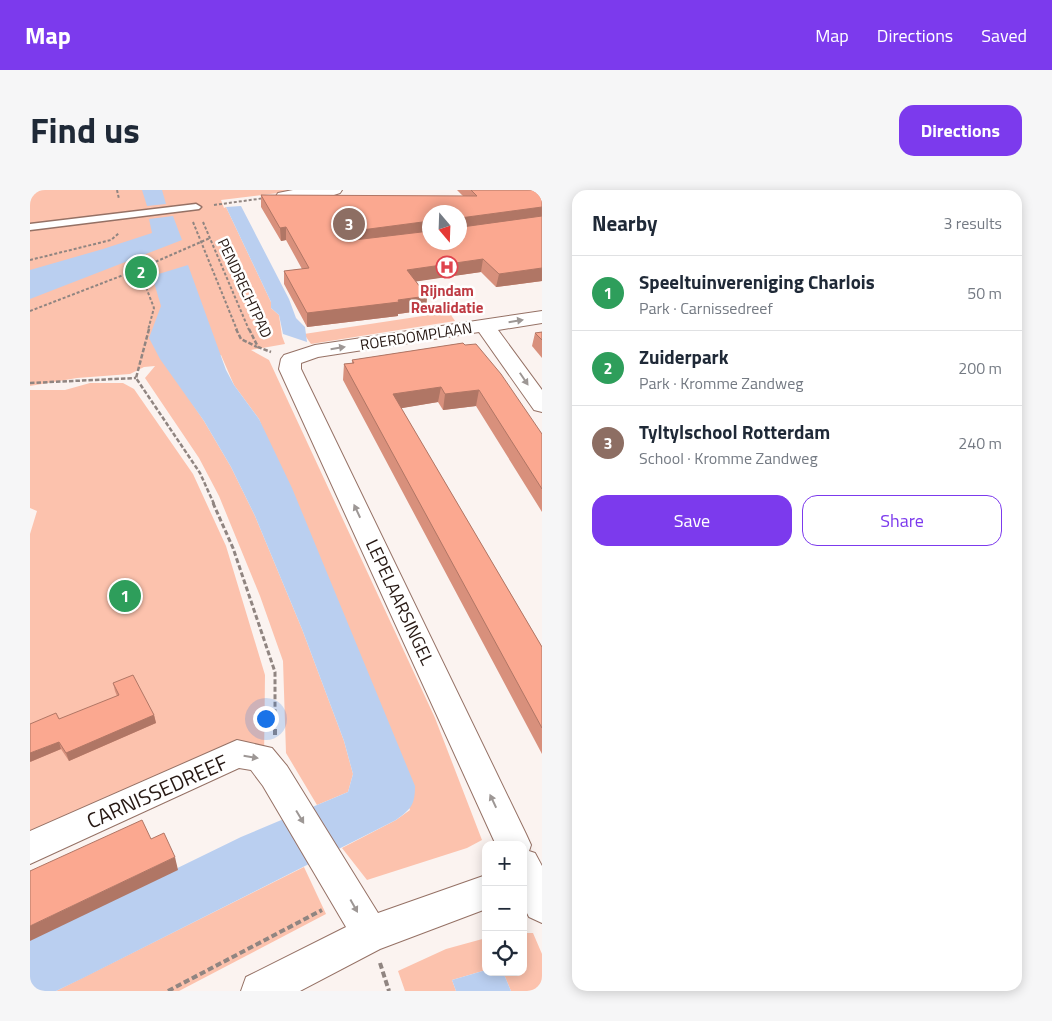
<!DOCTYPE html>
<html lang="en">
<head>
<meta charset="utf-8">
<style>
  body { margin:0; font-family:"Titillium Web",sans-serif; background:#f6f6f7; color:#1f2937 }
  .controls { position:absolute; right:15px; bottom:15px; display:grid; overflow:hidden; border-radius:10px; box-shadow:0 2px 12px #0003 }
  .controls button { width:45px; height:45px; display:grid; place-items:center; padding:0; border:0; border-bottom:1px solid #e0e1e3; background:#fff; color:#1f2937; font:25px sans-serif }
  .compass { position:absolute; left:392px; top:15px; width:45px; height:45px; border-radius:50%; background:#fff; box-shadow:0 2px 12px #0003; rotate:161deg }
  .you { position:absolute; left:235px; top:528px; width:18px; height:18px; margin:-12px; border:4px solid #fff; border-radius:50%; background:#1a73e8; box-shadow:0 0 0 8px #1a73e833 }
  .badge { display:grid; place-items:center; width:32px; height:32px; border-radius:50%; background:#7c3aed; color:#fff; font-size:16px; font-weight:700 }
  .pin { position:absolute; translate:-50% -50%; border:2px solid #fff; box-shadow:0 1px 5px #0006 }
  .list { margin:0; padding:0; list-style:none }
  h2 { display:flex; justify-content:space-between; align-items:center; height:65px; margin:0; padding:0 20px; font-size:21px }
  h2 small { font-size:16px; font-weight:400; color:#747a83 }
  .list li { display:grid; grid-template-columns:32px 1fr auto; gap:15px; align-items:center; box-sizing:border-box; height:75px; padding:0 20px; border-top:1px solid #e0e1e3 }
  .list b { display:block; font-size:19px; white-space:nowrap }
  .list p { margin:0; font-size:16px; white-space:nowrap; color:#747a83 }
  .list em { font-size:16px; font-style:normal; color:#747a83 }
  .actions { display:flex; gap:10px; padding:15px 20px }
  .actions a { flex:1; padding:11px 0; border:1px solid #7c3aed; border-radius:15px; text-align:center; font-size:18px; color:#7c3aed }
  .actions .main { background:#7c3aed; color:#fff }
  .icon { flex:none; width:28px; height:28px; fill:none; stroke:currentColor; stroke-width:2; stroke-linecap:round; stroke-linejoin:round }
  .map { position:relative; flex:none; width:512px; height:801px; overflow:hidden; border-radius:15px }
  header { display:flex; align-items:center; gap:30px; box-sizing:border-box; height:70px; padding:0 25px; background:#7c3aed; color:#fff }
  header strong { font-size:24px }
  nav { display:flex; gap:28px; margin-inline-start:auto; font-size:18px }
  .intro { display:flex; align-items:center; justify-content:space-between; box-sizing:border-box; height:120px; padding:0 30px }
  h1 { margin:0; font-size:35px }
  .button { padding:12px 22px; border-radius:15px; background:#7c3aed; color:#fff; font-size:18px; font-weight:700 }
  main { display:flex; gap:30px; padding:0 30px }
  aside { flex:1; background:#fff; border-radius:15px; box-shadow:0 2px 12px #0003 }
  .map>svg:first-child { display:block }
  .green { fill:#fcc2ad }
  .water { fill:#bacff0 }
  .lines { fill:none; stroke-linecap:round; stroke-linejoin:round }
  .lane-casing { stroke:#957165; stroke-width:3 }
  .street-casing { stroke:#957165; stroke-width:2 }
  .path-far3 { stroke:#908581; stroke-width:2; stroke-dasharray:3 2; stroke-linecap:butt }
  .path-far2 { stroke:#908581; stroke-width:2.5; stroke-dasharray:4.5 2; stroke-linecap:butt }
  .path-far1 { stroke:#908581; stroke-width:3; stroke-dasharray:5 2.5; stroke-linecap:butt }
  .path { stroke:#908581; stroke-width:4; stroke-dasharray:6 3; stroke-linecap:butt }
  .lane { fill:#fff; fill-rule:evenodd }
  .street { fill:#fff; fill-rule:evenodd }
  .wall { fill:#d8907c; fill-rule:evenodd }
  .shaded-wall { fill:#b07665 }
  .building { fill:#fba890; stroke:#b07665; fill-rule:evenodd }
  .oneway { fill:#9d9795 }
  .labels { text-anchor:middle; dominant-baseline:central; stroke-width:5; stroke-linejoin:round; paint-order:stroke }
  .far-street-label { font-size:15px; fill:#261813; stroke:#fff }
  .far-health-label { font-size:15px; font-weight:bold; fill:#be3a42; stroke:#fff }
  .street-label { font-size:18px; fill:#261813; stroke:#fff }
  .near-street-label { font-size:21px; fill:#261813; stroke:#fff }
</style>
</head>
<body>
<header>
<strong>Map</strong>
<nav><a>Map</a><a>Directions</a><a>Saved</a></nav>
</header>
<div class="intro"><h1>Find us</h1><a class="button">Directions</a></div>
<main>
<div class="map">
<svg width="512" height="801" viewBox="0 0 512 801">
  <rect width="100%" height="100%" fill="#fbf3f0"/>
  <g class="green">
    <path d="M0,0H272L191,10L194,18L196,17L241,112V118L249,125L252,146L255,154L221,160L239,170L405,528L452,650L437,658L337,690L312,658L366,630L380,620L229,229L204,195L191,165L145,188L174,231L201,277L225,326L272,439L314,551L323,584L318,602L287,615L256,563L253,471L230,406L189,306L169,268L115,188L125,176L114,177L100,184L47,188L0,196Z"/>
    <path d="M419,122L425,131L281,154L274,144Z"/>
    <path d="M60,193H93L104,199L163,284L196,356L235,485L234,571L175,570L0,644V344L7,321L0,318V200H35Z"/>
    <path d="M274,677L296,724L149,801H26Z"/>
    <path d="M493,743H503L512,764V801H481L473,782H493Z"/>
    <path d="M456,748V780L422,790L426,801H375L368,781L416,759Z"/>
  </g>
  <g class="water">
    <path d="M112,0H132L136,14L117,16Z"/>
    <path d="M211,16L259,109L266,128L275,137L277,152L253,144L249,125L241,118V112L196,17Z"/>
    <path d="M143,26L152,50L0,109V80L73,59L122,43L119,29Z"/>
    <path d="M158,75L196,180L204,195L229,229L262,298L385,596C385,615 381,619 366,630L53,788L26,801H0V750L211,647L318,602L323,584L314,551L272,439L225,326L201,277L174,231L130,169L119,148L131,116L122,86Z"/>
    <path d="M456,780V782H473L481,801H426L422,790Z"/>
  </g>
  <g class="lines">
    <g class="lane-casing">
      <path id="lane" d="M166,14L171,17L169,19L0,40V34Z"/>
    </g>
    <g class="street-casing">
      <g id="street">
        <path d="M263,0H312L310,3L304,5L254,11L248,9L246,6L248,3Z"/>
        <path d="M512,121V133L468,140L512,200V222L504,220L449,142L288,167L271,173V179L496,644L501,655L499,661L505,663L512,676V733L499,727L493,715V655H466L249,179L251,169L254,165L285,155Z"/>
        <path d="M207,550L242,558L257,576L348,723L456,685V719L350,759L270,801H211L216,787L316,737L233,596L221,580L209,578L0,674V641Z"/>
      </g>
    </g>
    <g class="path-far3">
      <path d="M87,0L89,9"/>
      <path d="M184,15L235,8"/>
      <path d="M163,32L207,140"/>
      <path d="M173,32L219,140"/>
      <path d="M0,70L81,50L89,43"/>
      <path d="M109,79L124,118L118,140"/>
      <path d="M0,121L109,79L180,48"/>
    </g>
    <g class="path-far2">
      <path d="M119,139L106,188L170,283L184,314"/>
      <path d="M206,139L211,149L227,157"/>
      <path d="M219,139L228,157L241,162"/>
      <path d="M0,193L106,188"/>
    </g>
    <path class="path-far1" d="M183,313L203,358L245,482V531"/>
    <g class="path">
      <path d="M245,530V545"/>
      <path d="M350,773L359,801"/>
      <path d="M138,801L292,720"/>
    </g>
    <use href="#lane" class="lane"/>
    <use href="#street" class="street"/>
  </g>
  <g class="wall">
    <path d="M427,0H512V91L466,97L451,82L386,91L397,106L396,120L368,124V126L277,137L254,94V81L272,79L256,50L251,51L231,17V5L433,6ZM400,22L430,52H400Z"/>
    <path d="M512,142V168L502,156L505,143Z"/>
    <path d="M433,153L512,244V322L446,216L413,220L408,212L371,218L512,457V564L313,190L314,174L322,173V170Z"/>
    <path d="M83,493L124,525L126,533L39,571L31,559L0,572L87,506L85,501Z"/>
  </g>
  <g class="shaded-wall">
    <path d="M512,17V29L430,41V28Z"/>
    <path d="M400,31V44L324,54L318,45L324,41Z"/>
    <path d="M256,37V50L251,51L250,38Z"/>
    <path d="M453,69L451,82L376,93L377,80Z"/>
    <path d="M512,78V91L466,97L469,84Z"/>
    <path d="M397,106L396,120L368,124V126L277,137V123Z"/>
    <path d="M411,197L408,212L361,220L363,204Z"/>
    <path d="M449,200L446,216L413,220L415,204Z"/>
    <path d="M124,525L126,533L39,571L36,563Z"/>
    <path d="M29,552L31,559L0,572V563Z"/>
    <path d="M145,667L148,680L0,751V736Z"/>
  </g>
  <g class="building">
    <path d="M441,0H512V17L430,28V35L432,37L512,26V78L469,84L453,69L377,80L397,106L368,110L369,112L277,123L254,81L279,78L256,37L250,38L231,5L447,6ZM400,22H430V52H400V41L324,50L318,45L324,41L400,31Z"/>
    <path d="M512,142V150L505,143Z"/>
    <path d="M433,153L435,155L446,154L471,184L512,244V299L449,200L415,204L411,197L363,204L512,457V538L314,174L324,173L322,170Z"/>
    <path d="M103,485L124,525L36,563L29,552L0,563V534L26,523L29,529L89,505L83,493Z"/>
    <path d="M112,630L121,649L134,643L145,667L0,736V681Z"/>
  </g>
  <defs><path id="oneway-solid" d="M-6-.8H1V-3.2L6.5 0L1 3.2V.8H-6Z" transform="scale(1.25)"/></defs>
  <g class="oneway">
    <use href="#oneway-solid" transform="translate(486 131) rotate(-9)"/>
    <use href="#oneway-solid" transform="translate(308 158) rotate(-9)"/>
    <use href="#oneway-solid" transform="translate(494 189) rotate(56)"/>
    <use href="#oneway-solid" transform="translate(327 321) rotate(-115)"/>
    <use href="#oneway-solid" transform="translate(221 567) rotate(9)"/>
    <use href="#oneway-solid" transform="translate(463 611) rotate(-115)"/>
    <use href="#oneway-solid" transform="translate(270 627) rotate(59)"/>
    <use href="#oneway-solid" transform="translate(324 716) rotate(61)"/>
  </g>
  <defs>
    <g id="hospital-ring" transform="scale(1.125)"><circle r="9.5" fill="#fff" stroke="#e0444e" stroke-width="1.5"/><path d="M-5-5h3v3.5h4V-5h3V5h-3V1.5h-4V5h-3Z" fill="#e0444e"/></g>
  </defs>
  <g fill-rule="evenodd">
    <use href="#hospital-ring" x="417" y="77"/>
  </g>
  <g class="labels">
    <g class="far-street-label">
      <text transform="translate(215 98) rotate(65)">PENDRECHTPAD</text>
      <text transform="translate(386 146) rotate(-9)">ROERDOMPLAAN</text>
    </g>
    <g class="far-health-label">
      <text x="417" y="100">Rijndam<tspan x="417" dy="17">Revalidatie</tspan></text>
    </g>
    <g class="street-label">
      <text transform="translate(370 412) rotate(65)">LEPELAARSINGEL</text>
    </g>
    <g class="near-street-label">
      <text transform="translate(127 601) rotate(-24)">CARNISSEDREEF</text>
    </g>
  </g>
</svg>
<div class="controls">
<button>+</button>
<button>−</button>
<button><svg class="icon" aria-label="locate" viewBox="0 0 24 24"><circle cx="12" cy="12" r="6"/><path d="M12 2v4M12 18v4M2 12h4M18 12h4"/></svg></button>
</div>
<svg class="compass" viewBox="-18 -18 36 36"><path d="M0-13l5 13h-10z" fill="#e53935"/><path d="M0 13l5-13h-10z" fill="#747a83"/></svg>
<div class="you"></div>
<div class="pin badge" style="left:95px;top:406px;background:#2e9e5b">1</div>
<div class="pin badge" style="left:111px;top:82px;background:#2e9e5b">2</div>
<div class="pin badge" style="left:319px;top:34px;background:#8d6e63">3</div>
</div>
<aside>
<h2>Nearby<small>3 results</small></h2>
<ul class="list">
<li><span class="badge" style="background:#2e9e5b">1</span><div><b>Speeltuinvereniging Charlois</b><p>Park · Carnissedreef</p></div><em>50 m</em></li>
<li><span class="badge" style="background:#2e9e5b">2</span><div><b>Zuiderpark</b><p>Park · Kromme Zandweg</p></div><em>200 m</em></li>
<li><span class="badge" style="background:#8d6e63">3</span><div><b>Tyltylschool Rotterdam</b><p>School · Kromme Zandweg</p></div><em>240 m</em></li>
</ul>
<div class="actions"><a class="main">Save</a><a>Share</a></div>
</aside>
</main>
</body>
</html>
